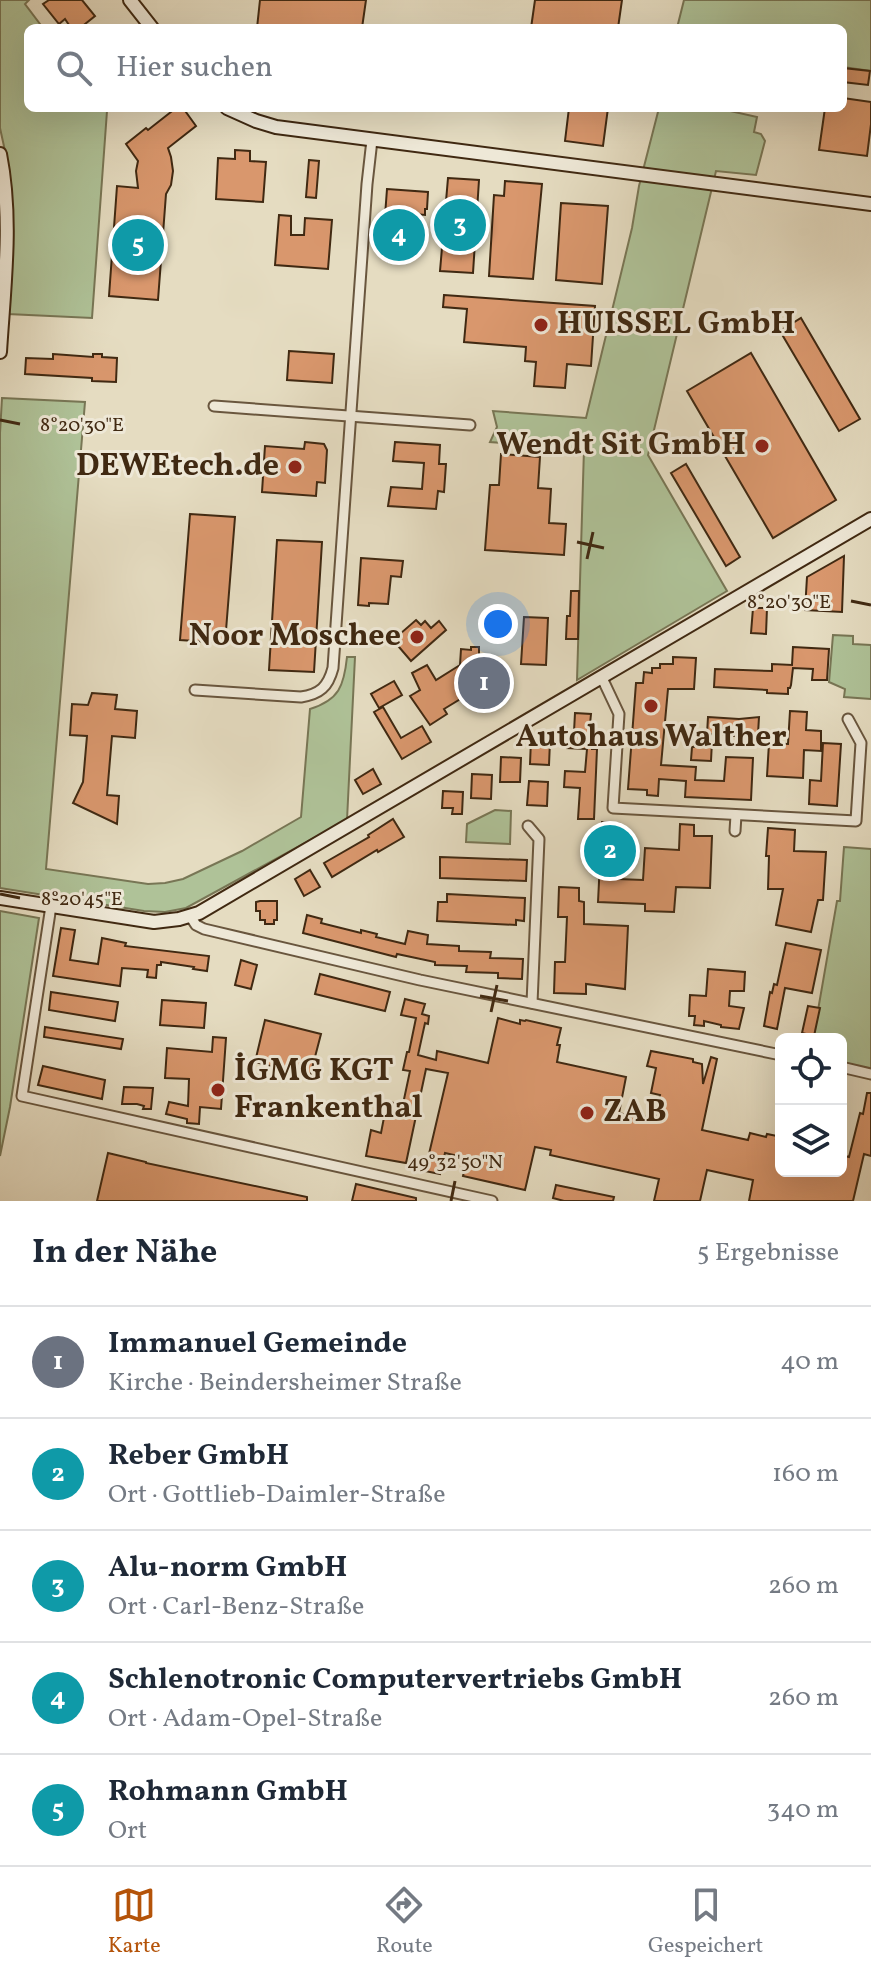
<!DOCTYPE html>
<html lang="de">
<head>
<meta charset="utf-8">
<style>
  body { margin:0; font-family:Vollkorn,serif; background:#f6f6f7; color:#1f2937 }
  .controls { position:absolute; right:24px; bottom:24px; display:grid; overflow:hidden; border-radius:12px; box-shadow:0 8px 32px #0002 }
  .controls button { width:72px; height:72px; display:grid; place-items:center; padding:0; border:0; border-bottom:2px solid #e0e1e3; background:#fff; color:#1f2937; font:40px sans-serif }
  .you { position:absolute; left:498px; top:624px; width:28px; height:28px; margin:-20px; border:6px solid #fff; border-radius:50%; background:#1a73e8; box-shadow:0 0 0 12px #1a73e833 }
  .badge { display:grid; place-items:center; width:52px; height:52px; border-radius:50%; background:#b45309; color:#fff; font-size:26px; font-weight:700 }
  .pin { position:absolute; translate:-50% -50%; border:4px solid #fff; box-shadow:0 2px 8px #0006 }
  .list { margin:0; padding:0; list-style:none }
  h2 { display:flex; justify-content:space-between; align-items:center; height:104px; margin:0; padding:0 32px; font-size:34px }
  h2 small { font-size:26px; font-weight:400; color:#747a83 }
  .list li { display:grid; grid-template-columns:52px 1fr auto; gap:24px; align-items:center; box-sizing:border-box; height:112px; padding:0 32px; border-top:2px solid #e0e1e3 }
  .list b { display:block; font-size:30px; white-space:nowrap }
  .list p { margin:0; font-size:26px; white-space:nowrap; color:#747a83 }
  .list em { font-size:26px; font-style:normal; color:#747a83 }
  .icon { flex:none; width:44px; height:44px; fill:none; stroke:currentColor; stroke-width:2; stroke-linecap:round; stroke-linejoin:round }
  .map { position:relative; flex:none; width:871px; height:1201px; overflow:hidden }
  .search { position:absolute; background:#fff; box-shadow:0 8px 32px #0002; left:24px; right:24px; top:24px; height:88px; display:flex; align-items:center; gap:20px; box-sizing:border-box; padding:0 28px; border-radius:12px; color:#747a83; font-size:30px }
  .sheet { height:664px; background:#fff }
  nav { display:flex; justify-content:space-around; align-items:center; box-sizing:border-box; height:112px; border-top:2px solid #e0e1e3; background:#fff; font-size:22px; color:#747a83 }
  nav a { display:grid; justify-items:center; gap:4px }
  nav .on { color:#b45309 }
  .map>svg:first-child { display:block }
  .green { fill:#afc298; stroke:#787655; stroke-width:2 }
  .building { fill:#d9976d; stroke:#402912; stroke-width:2 }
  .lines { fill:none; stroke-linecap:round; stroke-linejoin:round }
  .street-casing { stroke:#69563e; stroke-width:13 }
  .secondary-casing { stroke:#402912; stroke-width:16 }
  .street { stroke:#eee8d7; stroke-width:9 }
  .secondary { stroke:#eee8d7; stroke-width:12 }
  .ticks { fill:none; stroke:#402912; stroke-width:3 }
  .poi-dot { fill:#8f2418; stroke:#eee8d7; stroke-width:3 }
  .labels { text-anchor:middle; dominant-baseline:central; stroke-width:6; stroke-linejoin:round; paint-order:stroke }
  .poi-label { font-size:32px; font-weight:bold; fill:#402912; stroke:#eee8d7; text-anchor:start }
  .ticks-label { font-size:20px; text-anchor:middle; fill:#402912; stroke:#eee8d7; stroke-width:6; stroke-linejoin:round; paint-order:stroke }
</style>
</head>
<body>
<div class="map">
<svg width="871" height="1201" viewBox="0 0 871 1201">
  <rect width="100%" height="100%" fill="#e5dcc1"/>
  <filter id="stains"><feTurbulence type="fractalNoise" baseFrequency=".0025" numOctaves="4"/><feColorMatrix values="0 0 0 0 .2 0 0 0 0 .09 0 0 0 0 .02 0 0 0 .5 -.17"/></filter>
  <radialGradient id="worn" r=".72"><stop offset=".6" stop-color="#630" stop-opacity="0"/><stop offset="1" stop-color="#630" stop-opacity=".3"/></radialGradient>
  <g class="green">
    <path d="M0,0H29L25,4L43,28H28V108H104L107,111L92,318L8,314L7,160L0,128Z"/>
    <path d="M684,0H871V71L843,67V28H677Z"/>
    <path d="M659,108H730V111L757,117L754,132L761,134L765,141L756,175L716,171L648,455L727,591L577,680L584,449L490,442L497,427L493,411L586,418L632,228L639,186Z"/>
    <path d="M2,398L85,402L46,869L148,884L165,883L183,879L242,851L301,817L310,709C339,700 344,686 347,657H355L347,820L186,908L165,912L144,911L0,888V433Z"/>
    <path d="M833,635L853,636V644L871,645V699L844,697L845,689L829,682Z"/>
    <path d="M495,810L511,811L510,844L466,842L467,824Z"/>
    <path d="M844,847L871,849V1071L841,1065V1039H813L837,901H840Z"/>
    <path d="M0,911L39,918L10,1107L0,1156Z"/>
  </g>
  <g class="building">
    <path d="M49,0H82L95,16L80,28H71L65,19L59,24L43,4Z"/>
    <path d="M260,0H366L362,28H257Z"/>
    <path d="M535,0H622L618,28H531Z"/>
    <path d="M843,68L870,71L868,85L843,82Z"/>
    <path d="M843,98L871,102V124L867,156L819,150L825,108H843Z"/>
    <path d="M176,108H183L196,126L168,148L171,157L173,171L171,185L166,194L158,300L109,296L117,186L138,188L136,171L138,161L126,144L146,128L148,130Z"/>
    <path d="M569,108H608L603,146L565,141Z"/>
    <path d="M235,150L250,151V161L266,162L263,202L216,199L218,158L235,159Z"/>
    <path d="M309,160L319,161L316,198L306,197Z"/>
    <path d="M448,178L479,180L473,273L440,271Z"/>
    <path d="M505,181L542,184L533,279L489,276L494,195L504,196Z"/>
    <path d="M387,189L428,192L427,209H425V215L416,214L413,258L400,257L399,262H388V256H382Z"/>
    <path d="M561,203L608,206L602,284L556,280Z"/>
    <path d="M279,215L291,216V235H304L305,218L332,220L328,269L275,265Z"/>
    <path d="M444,295L595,306L591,366L567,364L565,388L534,386L536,362L525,361L526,347L464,342L467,309L443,307Z"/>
    <path d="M801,318L860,419L839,431L780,331Z"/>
    <path d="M289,351L334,354L332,383L287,380Z"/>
    <path d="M751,353L836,500L773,538L687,391Z"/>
    <path d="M53,354L93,357V354H102V357L117,358L116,382L92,381V378L25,374L26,358L53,359Z"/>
    <path d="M305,442L324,444L327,450L325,483L317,482L316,496L262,492L265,446L304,449Z"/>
    <path d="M395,442L440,445L439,464H446L444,492L438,491L436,509L388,506L391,487L422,489L424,463L393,461Z"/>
    <path d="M501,454L540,457L538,488L551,489L549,523L566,524L564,555L485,550L490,485H499Z"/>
    <path d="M686,464L740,557L726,566L671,473Z"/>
    <path d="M190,514L235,517L225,643L180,640Z"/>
    <path d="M277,540L322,542L314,672L269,670Z"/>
    <path d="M844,556L842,612L805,610L807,577Z"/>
    <path d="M361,558L403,561L401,577L391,576L388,604L369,603V606L358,605Z"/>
    <path d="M571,591H579L578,639H566L567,616H570Z"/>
    <path d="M753,608H767L766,634L751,633Z"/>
    <path d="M524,617L548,618L546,665L521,664Z"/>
    <path d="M416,620L421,625L425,621L431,628L439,621L446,630L411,661L393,640Z"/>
    <path d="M471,647H479V656H482V661L500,693L484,702L477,689L444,709L447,714L430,725L410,696L420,690L412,673L427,665L436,680L460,665L461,649L471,650Z"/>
    <path d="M793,647L829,649L827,680H812L813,669L793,668L791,685L790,688H788V694L767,693V690L714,687L715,669L772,671V664L792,665Z"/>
    <path d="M673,657L696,658L694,689H668L661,765L696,767L695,780L724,781L726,757L753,758L751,800L685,797L686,781L659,779L658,796L647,795V790L628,789L636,683H643L644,672L652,673V668H660V664H673Z"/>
    <path d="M394,681L402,695L379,708L371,694Z"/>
    <path d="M92,693L117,695L115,709L137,711L135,738L112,736L107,795L119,796L117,824L73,803L83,782L87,736L70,735L72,704L88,705Z"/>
    <path d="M383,707L401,738L422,726L431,742L402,759L374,712Z"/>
    <path d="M790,711L807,712L806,730L821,731V751L804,750L803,778L767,776L769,743L788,744Z"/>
    <path d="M575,713L591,714L590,724H593L592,749H597L594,819H578L580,788L564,787L565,771L585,772L587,749L566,748L567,732H574Z"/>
    <path d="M708,717L739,719L759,717L758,734H754V737L707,734Z"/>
    <path d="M531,740L550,741L549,765L530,764Z"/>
    <path d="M694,740L712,741L711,761L691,760L692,747H694Z"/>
    <path d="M823,743L841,744L837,806L809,804L810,780L821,781Z"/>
    <path d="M501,757L521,758L520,782H500Z"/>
    <path d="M373,769L381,784L363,794L355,780Z"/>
    <path d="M472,774L492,775L491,799L471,798Z"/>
    <path d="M529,781L548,782L547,806L527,805Z"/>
    <path d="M443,791L463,792L462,814H452L453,808H442Z"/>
    <path d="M393,819L404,837L378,852L377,850L332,877L324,863L369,837L368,835Z"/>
    <path d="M602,822L620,824L618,879L643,880L645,848L679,850L680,824L694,825V836H712L710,888L676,887L674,912L645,911V904L598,902Z"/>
    <path d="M768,828L795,830L794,851L826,852L823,900H818L811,932L776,925L783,889H768L769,856H766Z"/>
    <path d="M440,857L527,860L526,881L440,878Z"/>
    <path d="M310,870L320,887L304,896L295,879Z"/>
    <path d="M559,887L579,888V901L584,902V924L628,926L625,989L586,984V994L554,993L555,962H565L567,917H558Z"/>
    <path d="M447,894L525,898L524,921L516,920V925L437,921L438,902H447Z"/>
    <path d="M260,901H277V920H274V924H265V920H260V911H256V902Z"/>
    <path d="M307,915L322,919L321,923L361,933V930L377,934L376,937L405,944L408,931L428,935L427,944L459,946V951L491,952L490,958L523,959L522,979L498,978V973L466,972L467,966L435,965V962L397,954L396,957L303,933Z"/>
    <path d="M61,928L75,930L70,960L98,964L102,938L126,943L125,946L209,956L207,971L193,969L194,967L161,962V965H157L156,978L147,977L148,970L122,968L120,986L53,976Z"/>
    <path d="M786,943L821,950L812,993L785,988L777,1029L764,1026L770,992L772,993L774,984L777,985Z"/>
    <path d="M241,960L257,965L251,989L235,985Z"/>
    <path d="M708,969L745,972L744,991H730L729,1006L744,1008L739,1029L721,1027V1025L704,1021V1026L694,1025L695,1016H689L690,995L706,996Z"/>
    <path d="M320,974L390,992L385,1011L315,994Z"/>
    <path d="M51,992L118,1002L115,1021L49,1010Z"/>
    <path d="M405,999L425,1004L422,1014L429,1016L428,1024L425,1023L418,1055L436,1060L437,1051L488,1063L498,1018L520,1024V1020L525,1021L526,1020L561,1028L557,1045H560L557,1062L626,1077L619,1113L635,1117L636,1115L655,1119L660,1095L651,1093L656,1068L647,1066L651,1051L693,1059V1062L702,1064L703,1084L711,1057L717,1059L702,1130L748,1140L750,1133L766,1137L767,1134L777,1136L776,1139L781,1140V1171H841V1155L849,1157L860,1113L863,1114L867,1093H871V1156L864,1154L853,1201H749L753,1180L707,1170L700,1201H654L659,1179L550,1155L551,1150L535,1147L525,1190L463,1176L467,1158L445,1153L440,1174L425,1171L448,1073L426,1069L406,1163L366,1156L371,1130L381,1133L387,1102L403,1104L410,1071L403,1070L407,1052H409L416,1018L401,1015Z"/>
    <path d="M162,1000L206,1003L204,1028L160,1025Z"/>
    <path d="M808,1006L820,1008L814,1036L802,1033Z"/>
    <path d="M265,1020L321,1034L310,1076L255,1062Z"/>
    <path d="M45,1027L123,1039L121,1049L44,1037Z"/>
    <path d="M213,1037L226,1038L221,1109L200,1107L199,1124L187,1123V1119L166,1114L169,1102L188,1106L189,1079L165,1078L167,1048L212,1052Z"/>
    <path d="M43,1066L105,1080L102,1099L38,1085Z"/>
    <path d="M124,1087L153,1088L151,1109H143L144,1106L137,1104H122Z"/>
    <path d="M108,1153L146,1162V1163L307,1197V1201H97Z"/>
    <path d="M356,1184L416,1198V1201H352Z"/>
    <path d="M556,1185L614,1197L613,1201H564L553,1198Z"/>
  </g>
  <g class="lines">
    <g class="street-casing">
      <g id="street">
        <path d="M214,406L470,425"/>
        <path d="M602,678L619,714L613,808L856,821L861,743L848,719"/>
        <path d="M195,690L301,697C320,694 328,687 333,668L367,184L372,140"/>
        <path d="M528,826L539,839L532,1003"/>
        <path d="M735,831L736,815"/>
        <path d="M51,906L22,1096L492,1201"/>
        <path d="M190,916L196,925L204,929L420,980L781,1055"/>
        <path d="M841,1067L871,1074"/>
      </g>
    </g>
    <g class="secondary-casing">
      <g id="secondary">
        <path d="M130,0L152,28"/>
        <path d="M227,108L256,121L276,127L871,204"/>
        <path d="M0,154C13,219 4,287 0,352"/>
        <path d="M0,898L154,922L179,919L199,913L871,519"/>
      </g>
    </g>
    <use href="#street" class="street"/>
    <use href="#secondary" class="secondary"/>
  </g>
  <path class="ticks" d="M0,420L20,424M577,542L604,548M587,559L593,532M851,601L871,605M0,894L20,898M480,996L508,1001M491,1012L497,985M451,1201L455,1181"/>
  <g class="poi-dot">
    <circle cx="541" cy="325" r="8"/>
    <circle cx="762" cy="446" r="8"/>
    <circle cx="295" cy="467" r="8"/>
    <circle cx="417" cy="637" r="8"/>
    <circle cx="651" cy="706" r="8"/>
    <circle cx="218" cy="1090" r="8"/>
    <circle cx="587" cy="1113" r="8"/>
  </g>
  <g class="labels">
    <g class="poi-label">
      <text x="557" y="325">HUISSEL GmbH</text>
      <text x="746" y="446" text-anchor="end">Wendt Sit GmbH</text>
      <text x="279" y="467" text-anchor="end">DEWEtech.de</text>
      <text x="401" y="637" text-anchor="end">Noor Moschee</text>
      <text x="651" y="738" text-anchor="middle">Autohaus Walther</text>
      <text x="234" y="1072">İGMG KGT<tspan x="234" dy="37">Frankenthal</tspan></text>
      <text x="603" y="1113">ZAB</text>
    </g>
  </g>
  <g class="ticks-label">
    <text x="82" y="431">8°20'30"E</text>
    <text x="789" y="608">8°20'30"E</text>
    <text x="82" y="905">8°20'45"E</text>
    <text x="455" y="1168">49°32'50"N</text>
  </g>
  <rect width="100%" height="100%" filter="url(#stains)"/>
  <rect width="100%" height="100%" fill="url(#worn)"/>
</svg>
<div class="controls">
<button><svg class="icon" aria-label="locate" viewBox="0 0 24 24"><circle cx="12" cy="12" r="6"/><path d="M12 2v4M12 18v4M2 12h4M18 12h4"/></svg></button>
<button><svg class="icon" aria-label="layers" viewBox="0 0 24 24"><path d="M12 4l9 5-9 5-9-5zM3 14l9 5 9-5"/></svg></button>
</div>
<div class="you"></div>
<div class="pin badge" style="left:484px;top:683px;background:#6b7280">1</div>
<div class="pin badge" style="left:610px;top:851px;background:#0f9aa8">2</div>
<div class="pin badge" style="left:460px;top:225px;background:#0f9aa8">3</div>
<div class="pin badge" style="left:399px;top:235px;background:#0f9aa8">4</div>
<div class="pin badge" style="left:138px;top:245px;background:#0f9aa8">5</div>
<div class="search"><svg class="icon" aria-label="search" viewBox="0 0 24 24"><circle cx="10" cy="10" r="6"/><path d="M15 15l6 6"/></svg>Hier suchen</div>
</div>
<section class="sheet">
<h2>In der Nähe<small>5 Ergebnisse</small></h2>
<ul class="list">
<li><span class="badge" style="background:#6b7280">1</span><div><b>Immanuel Gemeinde</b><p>Kirche · Beindersheimer Straße</p></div><em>40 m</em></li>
<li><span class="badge" style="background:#0f9aa8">2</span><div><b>Reber GmbH</b><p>Ort · Gottlieb-Daimler-Straße</p></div><em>160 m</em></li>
<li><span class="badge" style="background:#0f9aa8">3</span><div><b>Alu-norm GmbH</b><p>Ort · Carl-Benz-Straße</p></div><em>260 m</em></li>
<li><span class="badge" style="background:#0f9aa8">4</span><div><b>Schlenotronic Computervertriebs GmbH</b><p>Ort · Adam-Opel-Straße</p></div><em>260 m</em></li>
<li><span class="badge" style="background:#0f9aa8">5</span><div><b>Rohmann GmbH</b><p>Ort</p></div><em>340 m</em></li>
</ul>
</section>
<nav>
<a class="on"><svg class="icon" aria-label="map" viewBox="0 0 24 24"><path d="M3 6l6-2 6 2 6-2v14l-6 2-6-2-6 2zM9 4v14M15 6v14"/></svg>Karte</a>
<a><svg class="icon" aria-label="directions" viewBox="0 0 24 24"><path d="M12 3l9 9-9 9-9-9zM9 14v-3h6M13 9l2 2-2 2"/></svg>Route</a>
<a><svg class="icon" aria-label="saved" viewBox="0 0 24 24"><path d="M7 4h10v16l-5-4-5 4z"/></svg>Gespeichert</a>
</nav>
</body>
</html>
